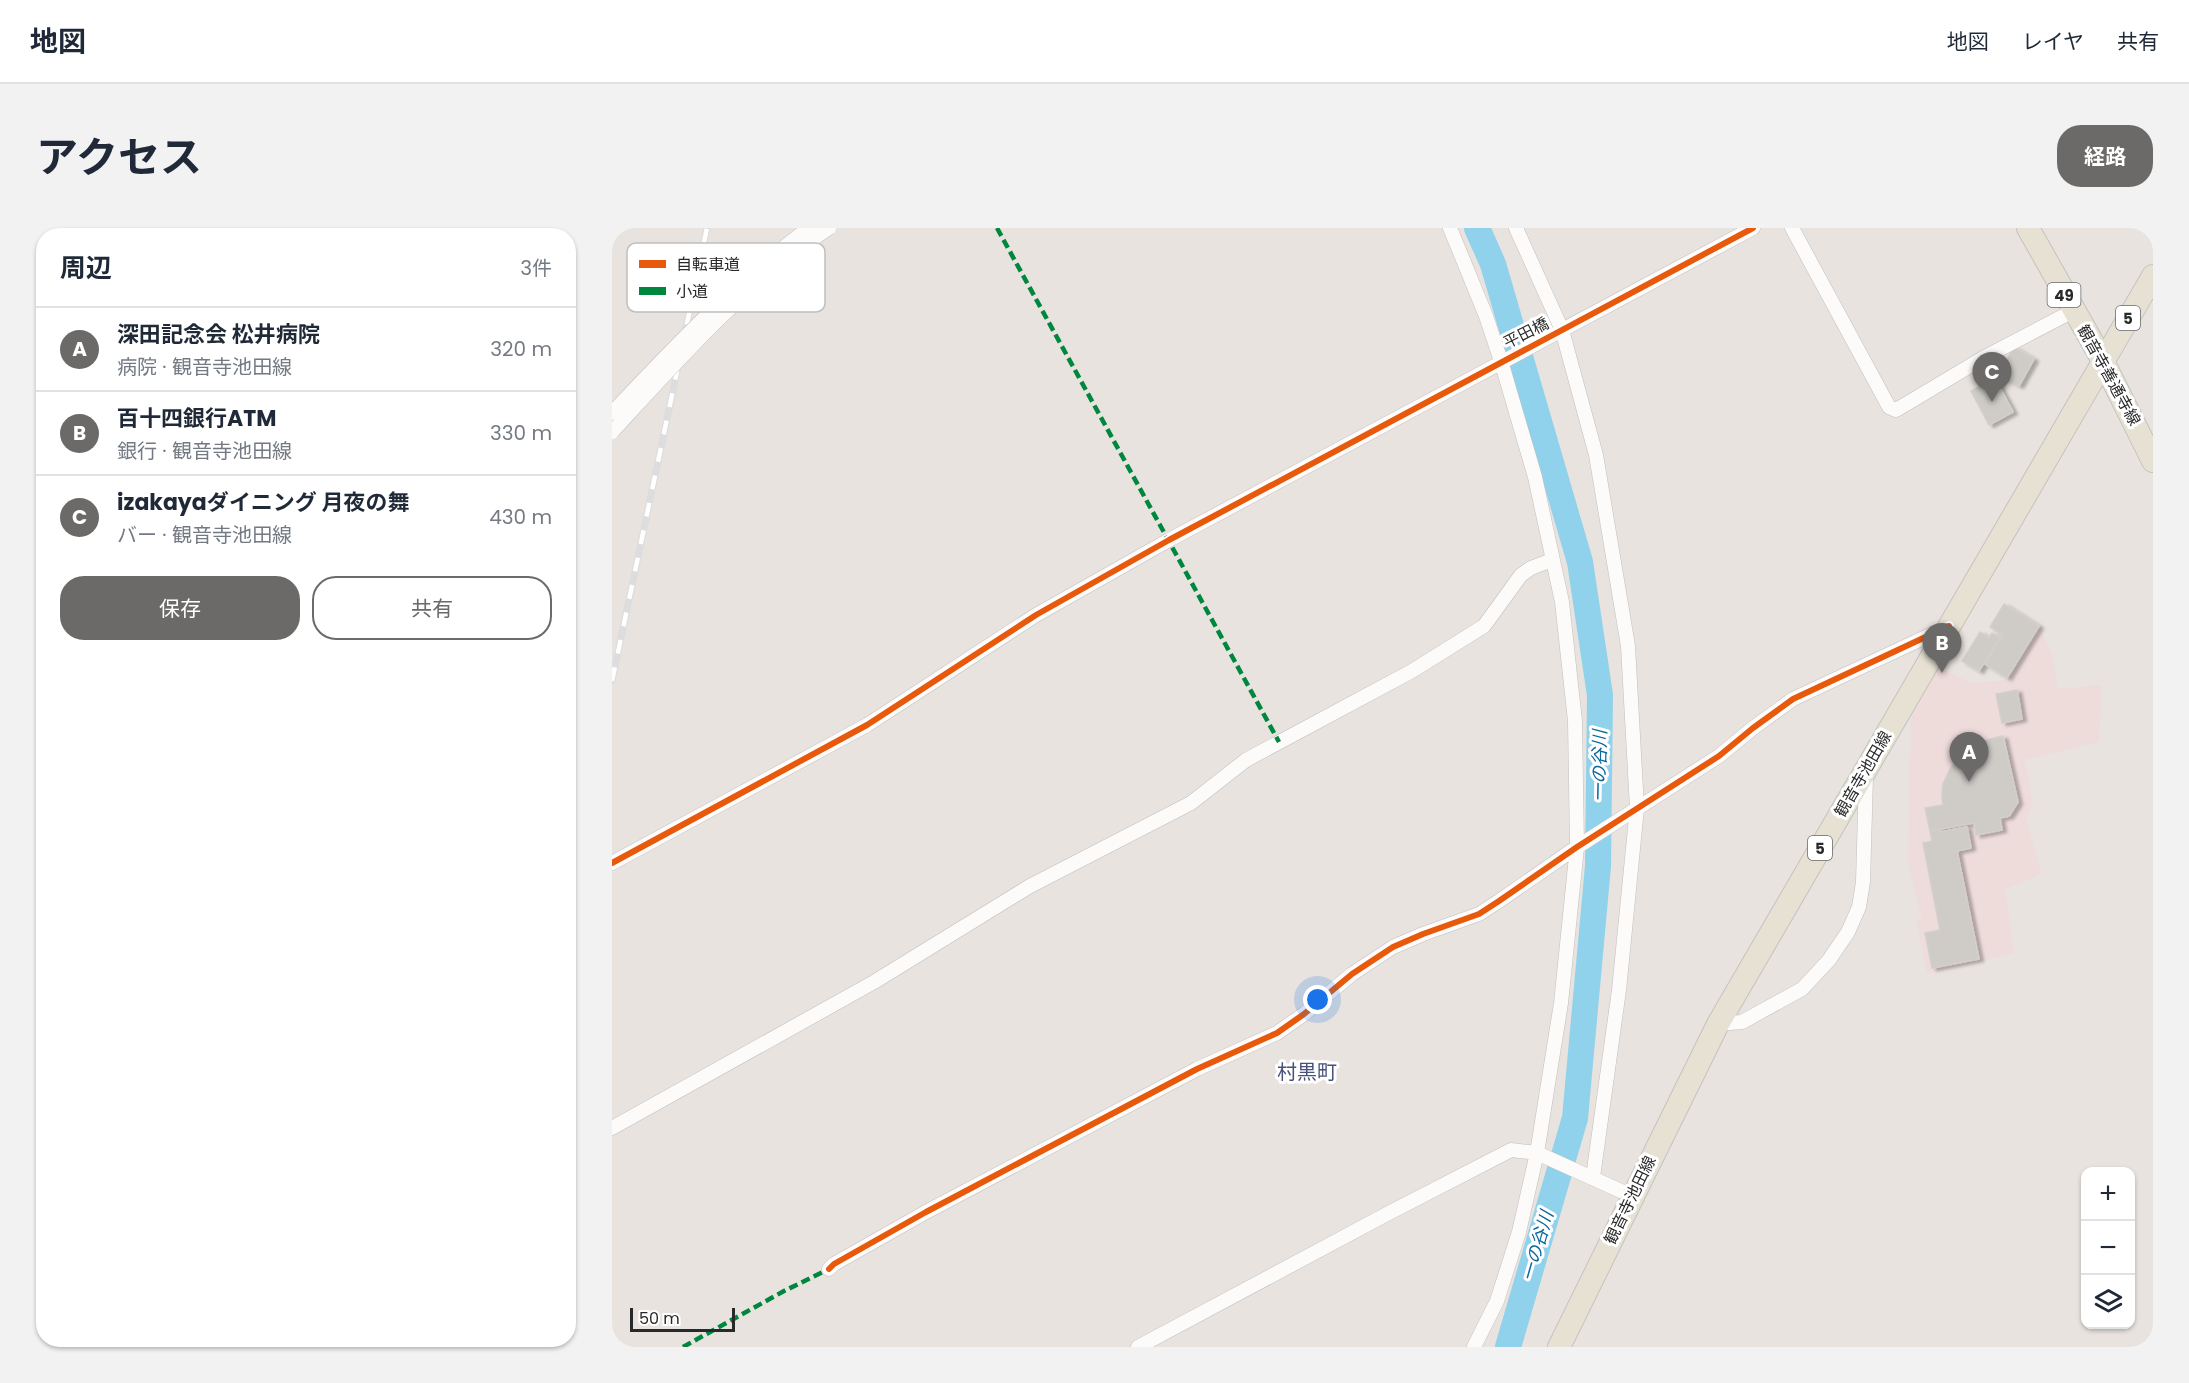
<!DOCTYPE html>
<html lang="ja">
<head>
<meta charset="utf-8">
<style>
  body { margin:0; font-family:Poppins,"Noto Sans JP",sans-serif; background:#f2f2f3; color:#1f2937 }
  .controls { position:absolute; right:18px; bottom:18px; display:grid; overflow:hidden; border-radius:12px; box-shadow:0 2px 4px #0004 }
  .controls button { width:54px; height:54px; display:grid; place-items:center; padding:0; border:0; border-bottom:2px solid #e0e1e3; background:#fff; color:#1f2937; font:30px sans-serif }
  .scale { position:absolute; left:18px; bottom:15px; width:105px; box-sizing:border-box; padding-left:6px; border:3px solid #292929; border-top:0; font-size:16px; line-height:21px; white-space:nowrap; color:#292929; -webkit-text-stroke:4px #fff; paint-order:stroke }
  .you { position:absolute; left:706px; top:772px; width:21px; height:21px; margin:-15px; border:4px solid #fff; border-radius:50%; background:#1a73e8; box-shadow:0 0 0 9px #1a73e833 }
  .badge { display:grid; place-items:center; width:39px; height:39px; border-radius:50%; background:#6c6a68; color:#fff; font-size:20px; font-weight:700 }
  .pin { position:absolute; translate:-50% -50px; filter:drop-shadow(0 2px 3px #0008) }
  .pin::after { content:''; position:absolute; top:32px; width:21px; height:18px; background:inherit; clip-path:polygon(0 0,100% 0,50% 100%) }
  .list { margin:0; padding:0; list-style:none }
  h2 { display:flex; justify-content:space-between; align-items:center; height:78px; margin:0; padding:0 24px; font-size:26px }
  h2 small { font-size:20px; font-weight:400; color:#747a83 }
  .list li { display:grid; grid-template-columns:39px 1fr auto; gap:18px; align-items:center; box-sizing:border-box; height:84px; padding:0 24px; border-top:2px solid #e0e1e3 }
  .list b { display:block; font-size:22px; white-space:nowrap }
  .list p { margin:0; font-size:20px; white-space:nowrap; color:#747a83 }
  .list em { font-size:20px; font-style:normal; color:#747a83 }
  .actions { display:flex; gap:12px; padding:18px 24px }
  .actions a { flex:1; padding:14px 0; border:2px solid #6c6a68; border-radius:24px; text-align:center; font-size:21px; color:#6c6a68 }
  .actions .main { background:#6c6a68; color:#fff }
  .icon { flex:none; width:33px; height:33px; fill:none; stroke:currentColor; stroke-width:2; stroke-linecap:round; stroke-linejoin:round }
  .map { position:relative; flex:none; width:1541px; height:1119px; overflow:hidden; border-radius:24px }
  header { display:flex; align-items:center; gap:36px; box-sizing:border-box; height:84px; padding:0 30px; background:#fff; border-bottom:2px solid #e0e1e3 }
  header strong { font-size:28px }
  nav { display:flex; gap:33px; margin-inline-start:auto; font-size:21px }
  .intro { display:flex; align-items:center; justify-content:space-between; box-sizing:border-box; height:144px; padding:0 36px }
  h1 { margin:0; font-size:42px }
  .button { padding:15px 27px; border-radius:24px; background:#6c6a68; color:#fff; font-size:21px; font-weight:700 }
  main { display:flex; gap:36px; padding:0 36px }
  aside { flex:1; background:#fff; border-radius:24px; box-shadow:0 2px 4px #0004 }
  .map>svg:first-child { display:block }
  .medical { fill:#eedcdb }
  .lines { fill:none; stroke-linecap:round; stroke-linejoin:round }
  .river { stroke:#90d2eb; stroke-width:26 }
  .building { fill:#cfccc8; stroke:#d3cfca; stroke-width:1.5; filter:url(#shadow) }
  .street-casing { stroke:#c1bfc0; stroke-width:15 }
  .primary-casing { stroke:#c4c2c0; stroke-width:24 }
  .street { stroke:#fcfbfa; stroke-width:14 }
  .primary { stroke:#e6e1d2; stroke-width:22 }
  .rail-casing { stroke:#dddcde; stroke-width:7 }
  .rail { stroke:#fff; stroke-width:4.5; stroke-dasharray:14; stroke-linecap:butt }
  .street-bridge-casing { stroke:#c1bfc0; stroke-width:15; stroke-linecap:butt }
  .street-bridge { stroke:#fcfbfa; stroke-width:14 }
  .quiet { stroke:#00873e; stroke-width:4.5; stroke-dasharray:9 4.5; stroke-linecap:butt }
  .cycleway-casing { stroke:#fff; stroke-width:10 }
  .cycleway { stroke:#e8590c; stroke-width:6 }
  .labels { text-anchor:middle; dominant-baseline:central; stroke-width:6; stroke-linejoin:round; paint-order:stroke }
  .shield { fill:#fff; stroke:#696969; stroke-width:1.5 }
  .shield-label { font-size:15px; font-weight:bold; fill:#292929 }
  .street-label { font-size:16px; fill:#292929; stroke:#fff }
  .water-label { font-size:18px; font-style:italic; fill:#0a689c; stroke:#fff }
  .quarter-label { font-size:20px; fill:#48517a; stroke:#fff }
  .key { fill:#fff; stroke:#bfbfbf; stroke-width:1.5 }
  .key-label { font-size:16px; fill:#292929 }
</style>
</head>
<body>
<header>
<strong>地図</strong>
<nav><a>地図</a><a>レイヤ</a><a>共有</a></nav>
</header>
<div class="intro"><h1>アクセス</h1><a class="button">経路</a></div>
<main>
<aside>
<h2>周辺<small>3件</small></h2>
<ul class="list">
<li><span class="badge">A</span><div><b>深田記念会 松井病院</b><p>病院 · 観音寺池田線</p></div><em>320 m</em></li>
<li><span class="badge">B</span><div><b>百十四銀行ATM</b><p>銀行 · 観音寺池田線</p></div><em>330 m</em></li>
<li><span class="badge">C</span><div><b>izakayaダイニング 月夜の舞</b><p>バー · 観音寺池田線</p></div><em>430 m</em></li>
</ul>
<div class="actions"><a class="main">保存</a><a>共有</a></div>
</aside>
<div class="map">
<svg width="1541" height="1119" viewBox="0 0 1541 1119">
  <defs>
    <filter id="shadow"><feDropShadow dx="4.5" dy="2.5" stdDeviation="1.5" flood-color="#0004"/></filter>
  </defs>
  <rect width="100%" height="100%" fill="#e8e3de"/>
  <path class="medical" d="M1428,399L1441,429L1446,461L1490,457L1487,514L1413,532L1421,576L1414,590L1430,646L1393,661L1402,725L1315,746L1304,692L1310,690L1296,635L1299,484L1327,440L1360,455L1395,452Z"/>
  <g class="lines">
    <path class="river" d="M865,0L881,36L968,334L988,467L986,638L963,890L896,1119"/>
  </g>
  <g class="building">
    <path d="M1402,119L1422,131L1407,158L1386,147Z"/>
    <path d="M1383,150L1401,184L1377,197L1359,163Z"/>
    <path d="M1392,376L1427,398L1395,450L1373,436L1391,407L1378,399Z"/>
    <path d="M1368,404L1377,410L1380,405L1388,409L1367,443L1350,433Z"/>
    <path d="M1405,462L1410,491L1390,495L1384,466Z"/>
    <path d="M1391,508L1406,574L1397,588L1388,590L1390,602L1364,607L1362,595L1318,603L1313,580L1331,577L1330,569L1331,556L1338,541L1348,529L1361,521L1372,519L1370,513Z"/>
    <path d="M1355,599L1359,620L1345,623L1367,731L1320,740L1313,705L1328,702L1311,615L1320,613L1318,603L1328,601L1329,604Z"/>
  </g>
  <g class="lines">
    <g class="street-casing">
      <g id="street">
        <path d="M838,0L874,88L889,133L923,249L950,374L963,493L965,619L949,775L925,925L907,1004L885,1073L862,1119"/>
        <path d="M904,0L950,102L984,227L1016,418L1025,580L1007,762L981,949"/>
        <path d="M1180,0L1277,179L1284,182L1373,129L1461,83"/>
        <path d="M0,635L255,497L424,387L557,312L1141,0"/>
        <path d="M1106,796L1130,794L1190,761L1217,732L1236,704L1247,679L1251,654L1254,548"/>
        <path d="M0,900L262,754L418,658L579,575L634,532L800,443L872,398L909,347L919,340L940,332"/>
        <path d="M217,1041L222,1036L314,984L585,841L665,805L692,786L740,746L781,719L811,706L867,686L887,673L965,619L1107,528L1141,500L1181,471L1335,399"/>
        <path d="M526,1119L773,987L899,922L925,925L1020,968"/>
      </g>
    </g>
    <g class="primary-casing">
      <g id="primary">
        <path d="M1416,0L1491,133L1541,233"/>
        <path d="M947,1119L1106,796L1541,48"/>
      </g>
    </g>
    <use href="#street" class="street"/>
    <use href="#primary" class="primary"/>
    <g class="rail-casing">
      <path id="rail" d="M0,453L95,0"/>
    </g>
    <use href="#rail" class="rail"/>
    <g class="street-bridge-casing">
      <g id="street-bridge">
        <path d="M0,185C62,119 124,54 197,0"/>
        <path d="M0,204C67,131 134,55 217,0"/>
      </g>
    </g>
    <use href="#street-bridge" class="street-bridge"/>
    <g class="quiet">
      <path d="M385,0L667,514"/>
      <path d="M71,1119L172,1063L217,1041"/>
    </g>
    <g class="cycleway-casing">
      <g id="cycleway">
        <path d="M0,635L255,497L424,387L557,312L1141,0"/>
        <path d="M217,1041L222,1036L314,984L585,841L665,805L692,786L740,746L781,719L811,706L867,686L887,673L965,619L1107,528L1141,500L1181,471L1337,398"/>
      </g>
    </g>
    <use href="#cycleway" class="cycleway"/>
  </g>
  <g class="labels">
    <g class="shield">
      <rect x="1435.5" y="55" width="33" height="24" rx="4.5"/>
      <rect x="1504" y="78" width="24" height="24" rx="4.5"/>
      <rect x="1196" y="608" width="24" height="24" rx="4.5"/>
    </g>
    <g class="shield-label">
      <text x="1452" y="67">49</text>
      <text x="1516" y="90">5</text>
      <text x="1208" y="620">5</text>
    </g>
    <g class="street-label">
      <text transform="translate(914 105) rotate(-27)">平田橋</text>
      <text transform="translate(1497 147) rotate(61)">観音寺善通寺線</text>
      <text transform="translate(1251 546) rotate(-60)">観音寺池田線</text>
      <text transform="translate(1018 972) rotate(-64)">観音寺池田線</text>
    </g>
    <g class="water-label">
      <text transform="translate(987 538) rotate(-89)">一の谷川</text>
      <text transform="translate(925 1018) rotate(-74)">一の谷川</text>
    </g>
    <g class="quarter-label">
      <text x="695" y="844">村黒町</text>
    </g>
  </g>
  <rect x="15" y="15" width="198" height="69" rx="9" class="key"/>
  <rect x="27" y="32" width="27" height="8" fill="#e8590c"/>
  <rect x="27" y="59" width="27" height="8" fill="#00873e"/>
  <g class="key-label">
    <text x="64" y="42">自転車道</text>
    <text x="64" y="69">小道</text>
  </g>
</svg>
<div class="controls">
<button>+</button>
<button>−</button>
<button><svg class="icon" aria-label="layers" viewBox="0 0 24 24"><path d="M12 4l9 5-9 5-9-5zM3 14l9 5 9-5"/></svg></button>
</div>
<div class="scale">50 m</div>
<div class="you"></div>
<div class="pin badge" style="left:1357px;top:554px">A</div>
<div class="pin badge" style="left:1330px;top:445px">B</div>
<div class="pin badge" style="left:1380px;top:174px">C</div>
</div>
</main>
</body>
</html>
